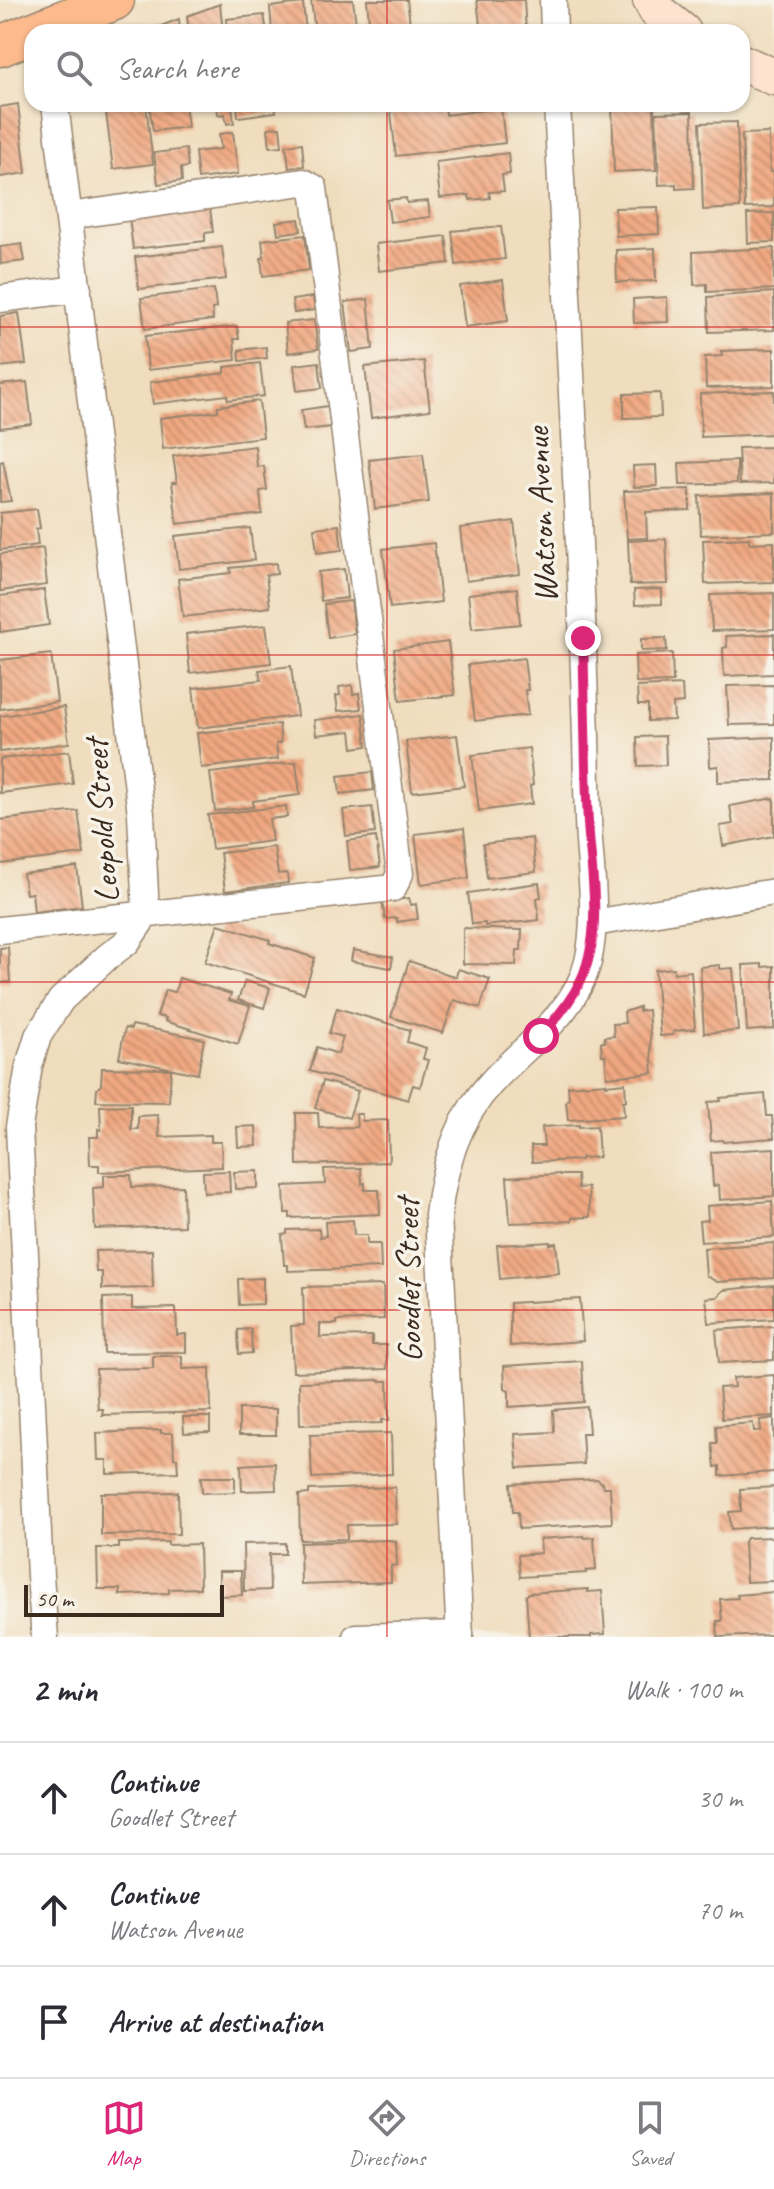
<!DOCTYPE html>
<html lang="en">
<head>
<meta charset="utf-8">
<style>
  body { margin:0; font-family:Caveat,sans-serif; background:#f7f7f7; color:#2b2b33 }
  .scale { position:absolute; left:24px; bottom:20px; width:200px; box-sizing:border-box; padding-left:8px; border:4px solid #3b2a1e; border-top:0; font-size:22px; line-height:28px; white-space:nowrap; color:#3b2a1e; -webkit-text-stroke:6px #f7f3e8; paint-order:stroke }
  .stop { position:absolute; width:24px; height:24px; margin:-18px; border:6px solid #db2777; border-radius:50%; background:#fff }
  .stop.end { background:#db2777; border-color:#fff; box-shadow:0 2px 8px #0008 }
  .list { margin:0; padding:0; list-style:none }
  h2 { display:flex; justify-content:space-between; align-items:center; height:104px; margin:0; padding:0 32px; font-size:34px }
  h2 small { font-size:26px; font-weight:400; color:#7c7c81 }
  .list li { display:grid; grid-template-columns:52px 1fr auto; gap:24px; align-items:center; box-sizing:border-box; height:112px; padding:0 32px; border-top:2px solid #e1e1e2 }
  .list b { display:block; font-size:30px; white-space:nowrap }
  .list p { margin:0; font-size:26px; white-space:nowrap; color:#7c7c81 }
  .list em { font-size:26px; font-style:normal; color:#7c7c81 }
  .icon { flex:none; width:44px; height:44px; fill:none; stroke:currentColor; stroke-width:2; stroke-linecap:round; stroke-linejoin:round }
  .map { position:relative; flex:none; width:774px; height:1637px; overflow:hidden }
  .search { position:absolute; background:#fff; box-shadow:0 2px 6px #0004; left:24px; right:24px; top:24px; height:88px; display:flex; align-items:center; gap:20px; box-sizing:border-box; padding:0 28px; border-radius:24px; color:#7c7c81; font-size:30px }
  .sheet { height:440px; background:#fff }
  nav { display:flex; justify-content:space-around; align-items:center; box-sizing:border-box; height:112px; border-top:2px solid #e1e1e2; background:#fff; font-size:22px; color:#7c7c81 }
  nav a { display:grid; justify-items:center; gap:4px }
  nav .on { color:#db2777 }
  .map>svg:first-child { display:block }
  .building { fill:url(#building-back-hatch) }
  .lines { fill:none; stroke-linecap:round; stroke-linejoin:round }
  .minor-casing { stroke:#96846e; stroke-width:29 }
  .secondary-casing { stroke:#96846e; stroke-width:39 }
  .primary-casing { stroke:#96846e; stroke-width:43 }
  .minor { stroke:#fff; stroke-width:26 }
  .secondary { stroke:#fee3d1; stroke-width:36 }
  .primary { stroke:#fcba8d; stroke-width:40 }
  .route { stroke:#db2777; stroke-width:10 }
  .grid { fill:none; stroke:#d62828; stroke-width:2; stroke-opacity:0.55 }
  .labels { text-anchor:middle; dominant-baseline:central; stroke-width:7; stroke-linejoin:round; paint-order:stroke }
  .street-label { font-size:34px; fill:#3b2a1e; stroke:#f7f3e8 }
</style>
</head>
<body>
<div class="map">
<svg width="774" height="1637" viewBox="0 0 774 1637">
  <defs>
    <pattern id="building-back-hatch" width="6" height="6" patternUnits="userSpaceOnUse" patternTransform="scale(2)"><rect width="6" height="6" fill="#f0a881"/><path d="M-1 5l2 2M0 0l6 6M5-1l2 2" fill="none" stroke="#c48969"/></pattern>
  </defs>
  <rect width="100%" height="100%" fill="#f7f3e8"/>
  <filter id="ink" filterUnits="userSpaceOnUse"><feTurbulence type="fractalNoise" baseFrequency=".0125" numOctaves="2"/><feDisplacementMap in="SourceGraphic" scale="16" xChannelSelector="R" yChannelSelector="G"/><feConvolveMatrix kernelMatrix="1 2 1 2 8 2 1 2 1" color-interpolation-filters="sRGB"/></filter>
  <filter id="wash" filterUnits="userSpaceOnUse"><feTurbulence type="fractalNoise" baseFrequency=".006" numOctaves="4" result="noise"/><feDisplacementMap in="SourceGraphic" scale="32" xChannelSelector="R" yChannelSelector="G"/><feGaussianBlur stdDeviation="1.8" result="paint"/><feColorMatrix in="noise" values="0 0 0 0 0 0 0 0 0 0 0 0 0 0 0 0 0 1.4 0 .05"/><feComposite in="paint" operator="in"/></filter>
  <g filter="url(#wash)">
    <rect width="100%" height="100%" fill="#f0ddbd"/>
    <g id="blocks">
      <g class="building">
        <path d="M311,0H353L357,32H315Z"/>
        <path d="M367,0H407L411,32H370Z"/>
        <path d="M477,0H524L526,32H481Z"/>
        <path d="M303,3L306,32H272L270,7Z"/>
        <path d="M220,4L223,32H189L187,16Z"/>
        <path d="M264,15L267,32H228L227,19Z"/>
        <path d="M179,19L180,32H146Z"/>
        <path d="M18,104L26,173L0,177V107Z"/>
        <path d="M105,104H146L153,164L113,169Z"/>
        <path d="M149,104H185L188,127L153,131Z"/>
        <path d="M217,104H232L234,123L227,124L225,114L218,115Z"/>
        <path d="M237,104H275L276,112L238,117Z"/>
        <path d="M390,104H445L446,115L501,108L505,143L396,156Z"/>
        <path d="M612,104H654L656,170L614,172Z"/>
        <path d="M692,112L694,188L676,189V184L659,185L656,113Z"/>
        <path d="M737,122L740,208L703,210L700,123Z"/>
        <path d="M280,127L282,146L270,147L268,128Z"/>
        <path d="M233,132L238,174L198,179L195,152L221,149L219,134Z"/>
        <path d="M769,133L770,172H774V207L745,208L742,134Z"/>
        <path d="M302,143L304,166L289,168L286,145Z"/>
        <path d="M186,149L188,167L181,168L182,181L158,184L154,153Z"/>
        <path d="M508,153L510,174L502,175L504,191L489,192L490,198L470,200L469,195L440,198L436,162Z"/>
        <path d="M406,198L407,203L428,201L430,217L390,222L387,200Z"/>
        <path d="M658,207L659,234L616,236L615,208Z"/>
        <path d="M210,208L213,232L205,233V241L133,249L129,217Z"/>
        <path d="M774,213V242L748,243L747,214Z"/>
        <path d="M299,219L301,231L278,234L276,222Z"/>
        <path d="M501,226L505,259L456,265L452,231Z"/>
        <path d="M305,235L309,270L263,276L261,258H264L262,240Z"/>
        <path d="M446,236L449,263L379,271L376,244Z"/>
        <path d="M22,244L25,261L1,264L0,247Z"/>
        <path d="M222,247L226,279L139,289L135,257Z"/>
        <path d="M655,248L656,281L617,282L616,250Z"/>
        <path d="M774,248V289L707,292V284L694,285L693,252Z"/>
        <path d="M503,280L508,321L465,327L460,286Z"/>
        <path d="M214,289L216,308L212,309L213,320L145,329L141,298Z"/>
        <path d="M774,292V330L709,332L708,297Z"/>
        <path d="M313,297L315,310L294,313L292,300Z"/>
        <path d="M667,297L668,322L634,323L633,299Z"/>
        <path d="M368,299L373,349L351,352L345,302Z"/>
        <path d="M19,313L26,364L0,367V316Z"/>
        <path d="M314,320L318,349L288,353L285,323Z"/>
        <path d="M237,326L239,339H234L236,360L148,370L145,336Z"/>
        <path d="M266,347L267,358L240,361L239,350Z"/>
        <path d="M774,349V386L706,388L705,357L722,356L721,351Z"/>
        <path d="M424,361L430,410L371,418L365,367Z"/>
        <path d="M319,362L322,388L297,391L294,365Z"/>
        <path d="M260,363L264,396L228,400L227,395L153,404L150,382L225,373V367Z"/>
        <path d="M27,382L32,424L0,428V385Z"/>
        <path d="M774,391V434L701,437L700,394Z"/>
        <path d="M660,393L661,417L624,418V394Z"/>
        <path d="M259,401L263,437L163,449L160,418L218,411V406Z"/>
        <path d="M328,406L331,427L304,430L301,410Z"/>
        <path d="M255,446L257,467L264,466L267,490L260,491L262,514L177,524L172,482H177L173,456Z"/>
        <path d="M774,447V483L740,484L738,448Z"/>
        <path d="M423,454L429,502L375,509L369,460Z"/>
        <path d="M3,461L11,501L0,502V462Z"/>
        <path d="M737,461V483L680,485L679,463Z"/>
        <path d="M656,465L657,486L634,487L633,466Z"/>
        <path d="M690,489V510L646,512L647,538L627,539L624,491Z"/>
        <path d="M774,493V532L701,535L699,496Z"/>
        <path d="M37,509L40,528L36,529L38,545L0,550V513Z"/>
        <path d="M514,521L520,574L466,581L460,528Z"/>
        <path d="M339,525L342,550L317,553L314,528Z"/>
        <path d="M250,528L254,560L179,569L175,536Z"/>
        <path d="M749,538V543L774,542V582L705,584L703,540Z"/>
        <path d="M666,539L668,584L630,585L628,541Z"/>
        <path d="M434,543L441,602L390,608L383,549Z"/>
        <path d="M43,548L47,585L0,591V554Z"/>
        <path d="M276,563L277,574L266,575L270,607L183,617L178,579L231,573L230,568Z"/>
        <path d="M344,569L347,598L321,601L318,572Z"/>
        <path d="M517,588L520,624L472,629L468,594Z"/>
        <path d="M662,589V604L635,605L634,590Z"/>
        <path d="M44,590L49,625L0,632V596Z"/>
        <path d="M774,593V629L712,631L710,595Z"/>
        <path d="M351,601L355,634L328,638L324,604Z"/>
        <path d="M266,625L271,663L190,673L186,634Z"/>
        <path d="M774,634V674L724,676L723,648L727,647L726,636Z"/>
        <path d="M666,638L667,650L641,651V639Z"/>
        <path d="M448,642L455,695L400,701L394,649Z"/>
        <path d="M672,653L673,682L636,683L635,655Z"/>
        <path d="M51,654L57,702L0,709V660Z"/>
        <path d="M524,658L528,690H525L528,715L475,721L468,665Z"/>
        <path d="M291,666L297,716L198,728L193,688L261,680L259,670Z"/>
        <path d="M352,685L353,694L359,693L361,709L338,711L336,696L340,695L339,687Z"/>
        <path d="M682,685L683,703L673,704L674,720L648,721V705H638L637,687Z"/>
        <path d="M774,685V724L729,725L727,686Z"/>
        <path d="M64,707L69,743L0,752V716Z"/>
        <path d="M363,714L367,746L353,748L351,731L316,735L314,720Z"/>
        <path d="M279,724L281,743L276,744L278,759L201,768L197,733Z"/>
        <path d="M457,735L464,786L412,792L406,741Z"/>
        <path d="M665,736L666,765L638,766L637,737Z"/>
        <path d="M774,737V780L718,782V766L710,767L709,740Z"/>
        <path d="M529,748L533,785L530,786L532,804L479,811L472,755Z"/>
        <path d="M69,751L73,784L0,793V759Z"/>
        <path d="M296,762L300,795L253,801V807L215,811L210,773Z"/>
        <path d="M372,772L374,790L340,794L338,776Z"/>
        <path d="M774,798V836L723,846L720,826L733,824L730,806Z"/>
        <path d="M286,806L287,817L269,819L272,841L212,849L208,815Z"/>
        <path d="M372,807L375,833L346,836L343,810Z"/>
        <path d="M78,811L84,854L0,864V820Z"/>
        <path d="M464,828L469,878L421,884L415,834Z"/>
        <path d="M376,837L380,867L350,870L347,841Z"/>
        <path d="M532,838L536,872L487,878L483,844Z"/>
        <path d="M274,847L278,874L287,873L288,883L225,891L220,853Z"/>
        <path d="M77,867L82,906L34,912L32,893L26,894L23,874Z"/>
        <path d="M539,883L541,897L537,898L539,920L485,926V923L472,924L468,893Z"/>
        <path d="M409,898L411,905L416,904L418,919L397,922V918L385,919L382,902Z"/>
        <path d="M218,924L270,940L269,943L315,958L304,993L205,962Z"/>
        <path d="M463,928L522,930L521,950H517L516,965L463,964Z"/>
        <path d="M8,947L10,982L0,983V948Z"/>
        <path d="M353,950L393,957L391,968L351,961Z"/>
        <path d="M409,961L456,977L458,969L490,979L480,1008L454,1000L443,1033L391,1017Z"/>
        <path d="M762,964V967L774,966V1029L747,1031L743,965Z"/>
        <path d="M720,965V969L733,968L738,1031L704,1033L700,967Z"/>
        <path d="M674,968V973L691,971L695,1029L674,1031L673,1035L660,1036L655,970Z"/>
        <path d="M179,978L231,994L229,1000L250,1006L238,1044L165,1021L166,1018L157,1016L165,990L175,992Z"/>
        <path d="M245,981L270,988L264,1008L238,1000Z"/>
        <path d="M639,1007V1011L648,1010L653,1073L607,1077L605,1055H602L601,1042H605L604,1037L614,1036L613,1024L625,1023L624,1012Z"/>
        <path d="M337,1008L410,1030L407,1042L426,1048L423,1059L428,1060L420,1087L413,1085L408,1100L310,1071L317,1047L338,1054L343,1037L329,1033Z"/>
        <path d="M132,1025L204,1039L198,1074L119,1058L125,1028L131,1029Z"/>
        <path d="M102,1068L171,1069L169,1102L96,1101L97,1089L101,1085Z"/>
        <path d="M323,1081L358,1091L349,1118L315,1108Z"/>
        <path d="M606,1083V1085L625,1083L626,1101H623L624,1116L568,1120L566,1101L569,1099L568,1086Z"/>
        <path d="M765,1094L767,1116H772L774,1138L723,1142L722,1140L711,1141L708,1102L721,1101L720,1098Z"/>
        <path d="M131,1105V1129H138V1116L158,1115L159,1137L211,1135V1142H221L222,1167L99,1172V1165H90L89,1137H98V1129L101,1130L100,1106Z"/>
        <path d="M296,1113H318L319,1128L357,1127L356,1114H362V1121L388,1120L389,1162L297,1165Z"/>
        <path d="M579,1125V1127L597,1126L599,1157L581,1158V1160L532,1162L531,1146H544L542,1127Z"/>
        <path d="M256,1126L257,1146L238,1147L237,1127Z"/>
        <path d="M774,1148V1196L720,1200L719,1185L713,1186L711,1152Z"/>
        <path d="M361,1168L362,1184L365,1183V1190H379L380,1214L290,1218V1213H285L284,1186L325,1184L324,1169Z"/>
        <path d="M229,1171L230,1192L204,1193L203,1172Z"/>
        <path d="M258,1171V1188L235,1189L234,1172Z"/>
        <path d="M560,1174V1175H577L578,1188L588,1187L590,1217L572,1218V1221L510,1223L507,1177Z"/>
        <path d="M104,1175H131L132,1187L183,1186L184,1226L95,1229L93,1188L104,1187Z"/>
        <path d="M772,1201L774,1237L701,1242L699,1221L708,1220L707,1206Z"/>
        <path d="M353,1220L354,1235H367V1244H380L381,1268L288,1271V1265H284L282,1235L287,1234V1230L319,1229L320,1237L326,1236L325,1222Z"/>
        <path d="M550,1242V1244L556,1243L559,1273L500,1279L497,1245Z"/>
        <path d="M774,1243V1278L717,1282L706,1276L704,1248Z"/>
        <path d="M152,1250L153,1288L102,1289V1272H96L95,1251Z"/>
        <path d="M263,1278V1304L239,1305L238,1279Z"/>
        <path d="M383,1285L384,1319L337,1321V1324H320V1337L372,1336V1345H386L387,1369L293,1372L291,1326L304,1325L303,1287Z"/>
        <path d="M774,1285V1319L709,1323L706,1298L717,1297L724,1290Z"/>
        <path d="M132,1297V1309L176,1308L177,1335L186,1334V1352L104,1353L103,1298Z"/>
        <path d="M580,1299L583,1341L510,1346V1303Z"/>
        <path d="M774,1326V1360L719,1363L716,1330Z"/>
        <path d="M251,1329L252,1353L239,1354L238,1330Z"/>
        <path d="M153,1356H182V1369L210,1368L211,1412L102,1415L103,1409H98L97,1398L96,1369L153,1368Z"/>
        <path d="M582,1361L584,1402L509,1407V1391L505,1389L504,1366Z"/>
        <path d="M774,1375V1416L722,1419L719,1388L734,1387L733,1378Z"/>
        <path d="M380,1380L381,1381H388L389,1420H382V1423L300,1425L299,1382Z"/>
        <path d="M587,1407L589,1433H582L584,1464L518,1468L515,1434L554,1432L553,1410Z"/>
        <rect x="239" y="1409" width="37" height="26"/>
        <path d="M183,1417H210V1432L184,1433Z"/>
        <path d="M774,1418V1472L720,1476V1466L715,1467L712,1443H717L716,1426L753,1423L754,1431H761L760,1420Z"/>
        <path d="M161,1430V1433H173L174,1458H177L178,1472L107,1474V1460H98L97,1433Z"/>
        <path d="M391,1433L392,1474L312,1478L310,1435Z"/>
        <path d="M275,1463L276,1490L242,1491L241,1465Z"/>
        <path d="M201,1477H235V1492L202,1493Z"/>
        <path d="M597,1479L602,1483L603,1487H610L612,1523L519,1529L518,1512H513L511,1484Z"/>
        <path d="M395,1487L396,1524L347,1525V1539L300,1540L299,1495L309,1494V1490Z"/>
        <path d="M774,1487V1526L731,1529L729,1512L741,1511L740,1489Z"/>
        <path d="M178,1492L179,1534L101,1535V1493Z"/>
        <path d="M584,1536L585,1538L594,1537L596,1570L586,1571V1573L520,1577L518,1555L541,1553L540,1539Z"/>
        <path d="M774,1537V1581L746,1582L744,1542L746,1538Z"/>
        <path d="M390,1540L396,1541L397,1565L391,1566V1582L301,1585L300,1543Z"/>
        <path d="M168,1542V1545L199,1544L200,1588L169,1589V1593L120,1595V1589H98L97,1548H119V1543Z"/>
        <path d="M285,1543V1554H269L270,1590L244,1591L243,1544Z"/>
        <path d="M219,1571H241L242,1595L219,1596Z"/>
        <path d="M588,1589V1592L602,1591L605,1634L591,1635V1637H529L526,1596L529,1593Z"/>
        <path d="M774,1592V1635L718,1637L717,1621H722L720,1599L738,1598L737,1595Z"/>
      </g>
    </g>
  </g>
  <g filter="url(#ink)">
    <use href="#blocks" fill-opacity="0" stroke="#96846e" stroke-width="2"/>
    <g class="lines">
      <g class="minor-casing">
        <g id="minor">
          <path d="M553,0L554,32"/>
          <path d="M0,299L78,289"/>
          <path d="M594,923L774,892"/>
          <path d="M0,930L393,888L400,874L314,188L303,182L69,216"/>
          <path d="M45,1637L40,1576L19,1127L29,1066L38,1036L61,1000L107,957L127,942L146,914L141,814L55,104"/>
          <path d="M356,1637L460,1634"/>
          <path d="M460,1637L438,1215C444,1166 457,1120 491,1083C525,1045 575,1014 588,962C597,922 592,881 589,841C587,807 587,773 586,738C580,527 568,315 557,104"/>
        </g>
      </g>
      <g class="secondary-casing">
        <g id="secondary">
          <path d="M651,0L657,11L683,32"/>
          <path d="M742,63L774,77"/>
        </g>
      </g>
      <g class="primary-casing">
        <g id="primary">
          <path d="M35,32L114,0"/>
          <path d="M0,46L32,33"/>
        </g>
      </g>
      <use href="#minor" class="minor"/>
      <use href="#secondary" class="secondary"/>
      <use href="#primary" class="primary"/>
    </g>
  </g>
  <g class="lines" filter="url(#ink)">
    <path class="route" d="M541,1036C559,1015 579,992 587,964C601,920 591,869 588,823C585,762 585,700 583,638"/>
  </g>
  <path class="grid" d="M387,0V32M387,104V1637M0,327H774M0,655H774M0,982H774M0,1310H774"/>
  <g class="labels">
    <g class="street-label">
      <text transform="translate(541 515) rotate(-93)">Watson Avenue</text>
      <text transform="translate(101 821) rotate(-94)">Leopold Street</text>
      <text transform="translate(408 1280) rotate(-91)">Goodlet Street</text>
    </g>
  </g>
</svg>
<div class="scale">50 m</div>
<div class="stop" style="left:541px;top:1036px"></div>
<div class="stop end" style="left:583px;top:638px"></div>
<div class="search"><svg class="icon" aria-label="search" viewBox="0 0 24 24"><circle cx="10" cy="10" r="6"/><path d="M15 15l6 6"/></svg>Search here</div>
</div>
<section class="sheet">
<h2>2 min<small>Walk · 100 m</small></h2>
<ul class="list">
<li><svg class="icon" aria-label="ahead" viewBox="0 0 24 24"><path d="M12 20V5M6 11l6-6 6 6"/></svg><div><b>Continue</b><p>Goodlet Street</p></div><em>30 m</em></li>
<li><svg class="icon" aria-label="ahead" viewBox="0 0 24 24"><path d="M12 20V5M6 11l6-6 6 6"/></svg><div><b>Continue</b><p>Watson Avenue</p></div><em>70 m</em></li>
<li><svg class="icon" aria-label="arrive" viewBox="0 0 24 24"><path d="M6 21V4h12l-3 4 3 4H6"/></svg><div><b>Arrive at destination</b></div></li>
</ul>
</section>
<nav>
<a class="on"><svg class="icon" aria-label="map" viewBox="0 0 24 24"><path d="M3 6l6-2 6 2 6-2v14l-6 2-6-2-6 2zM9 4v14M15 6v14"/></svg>Map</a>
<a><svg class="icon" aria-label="directions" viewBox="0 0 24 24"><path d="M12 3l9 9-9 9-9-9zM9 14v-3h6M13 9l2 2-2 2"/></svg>Directions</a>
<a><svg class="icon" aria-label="saved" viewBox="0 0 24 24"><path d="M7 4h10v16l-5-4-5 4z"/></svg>Saved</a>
</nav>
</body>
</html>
